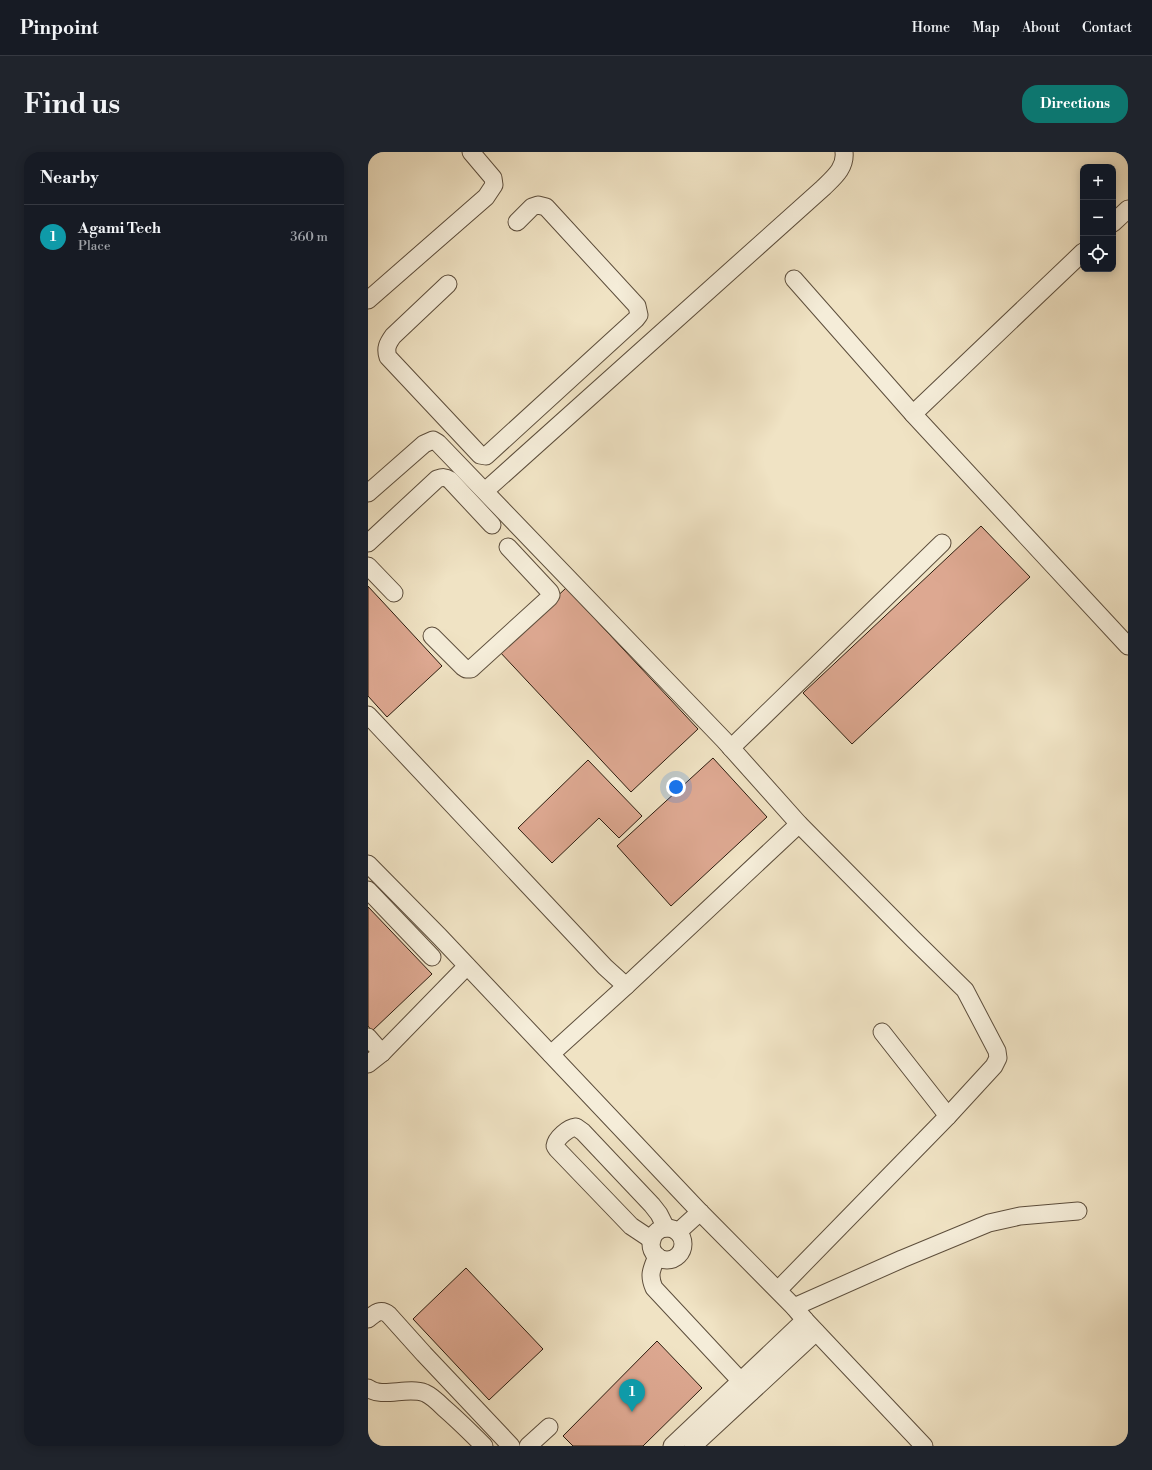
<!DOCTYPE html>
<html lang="en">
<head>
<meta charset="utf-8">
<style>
  body { margin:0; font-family:"Libre Bodoni",serif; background:#20242c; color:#f1f3f6 }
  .controls { position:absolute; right:12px; top:12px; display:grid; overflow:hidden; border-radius:8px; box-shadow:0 2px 10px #0003 }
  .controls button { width:36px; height:36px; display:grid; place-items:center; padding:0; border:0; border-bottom:1px solid #363941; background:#171b24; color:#f1f3f6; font:20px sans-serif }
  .you { position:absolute; left:308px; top:635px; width:14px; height:14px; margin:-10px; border:3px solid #fff; border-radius:50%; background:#1a73e8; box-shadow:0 0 0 6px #1a73e833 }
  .badge { display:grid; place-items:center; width:26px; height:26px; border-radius:50%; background:#0f766e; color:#fff; font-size:13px; font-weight:700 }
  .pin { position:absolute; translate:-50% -33px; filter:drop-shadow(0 1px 2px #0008) }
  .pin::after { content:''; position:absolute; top:21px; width:14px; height:12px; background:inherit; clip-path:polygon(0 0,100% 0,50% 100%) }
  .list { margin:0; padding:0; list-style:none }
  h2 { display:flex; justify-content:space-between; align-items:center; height:52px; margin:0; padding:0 16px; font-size:17px }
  h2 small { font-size:13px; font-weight:400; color:#9ea1a6 }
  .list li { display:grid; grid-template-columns:26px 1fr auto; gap:12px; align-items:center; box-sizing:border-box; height:64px; padding:0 16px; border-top:1px solid #363941 }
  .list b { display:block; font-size:15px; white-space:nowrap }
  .list p { margin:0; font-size:13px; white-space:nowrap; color:#9ea1a6 }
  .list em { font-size:13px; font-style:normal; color:#9ea1a6 }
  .icon { flex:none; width:22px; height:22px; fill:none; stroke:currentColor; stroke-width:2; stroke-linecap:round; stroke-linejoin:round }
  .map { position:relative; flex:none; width:760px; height:1294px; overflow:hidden; border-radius:16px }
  header { display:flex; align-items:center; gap:24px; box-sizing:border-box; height:56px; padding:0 20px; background:#171b24; border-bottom:1px solid #363941 }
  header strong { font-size:19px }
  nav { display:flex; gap:22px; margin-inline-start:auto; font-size:14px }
  .intro { display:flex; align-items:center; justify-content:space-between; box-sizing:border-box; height:96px; padding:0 24px }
  h1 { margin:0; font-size:28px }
  .button { padding:10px 18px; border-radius:16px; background:#0f766e; color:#fff; font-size:14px; font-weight:700 }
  main { display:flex; gap:24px; padding:0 24px }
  aside { flex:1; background:#171b24; border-radius:16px; box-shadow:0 2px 10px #0003 }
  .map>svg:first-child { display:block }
  .building { fill:#dda891; stroke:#2c1c0f }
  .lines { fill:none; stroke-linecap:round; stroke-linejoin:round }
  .minor-casing { stroke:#5d4e3c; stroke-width:19 }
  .minor { stroke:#f5edd9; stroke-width:17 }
</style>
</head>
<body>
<header>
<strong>Pinpoint</strong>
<nav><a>Home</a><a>Map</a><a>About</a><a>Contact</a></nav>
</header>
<div class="intro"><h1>Find us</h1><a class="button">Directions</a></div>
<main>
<aside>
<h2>Nearby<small></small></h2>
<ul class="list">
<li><span class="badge" style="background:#0f9aa8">1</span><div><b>Agami Tech</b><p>Place</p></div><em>360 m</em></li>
</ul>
</aside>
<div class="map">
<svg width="760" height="1294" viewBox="0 0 760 1294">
  <rect width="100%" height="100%" fill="#f0e3c4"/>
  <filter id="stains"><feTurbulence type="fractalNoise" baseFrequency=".005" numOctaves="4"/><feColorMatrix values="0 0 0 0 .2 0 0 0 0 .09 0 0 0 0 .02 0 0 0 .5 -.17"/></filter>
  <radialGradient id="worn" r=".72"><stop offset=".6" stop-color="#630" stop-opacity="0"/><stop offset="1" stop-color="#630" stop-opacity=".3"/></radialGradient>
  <g class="building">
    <path d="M613,374L662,425L484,592L435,541Z"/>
    <path d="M0,434L74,514L19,565L0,544Z"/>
    <path d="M198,436L330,577L263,640L131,499Z"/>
    <path d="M345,606L399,665L303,754L249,694Z"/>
    <path d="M220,608L274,664L251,686L231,666L184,711L150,676Z"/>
    <path d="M0,755L64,822L4,879L0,874Z"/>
    <path d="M98,1116L175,1197L121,1248L45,1167Z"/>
    <path d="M289,1189L334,1236L275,1294H205L195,1284Z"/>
  </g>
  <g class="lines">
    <g class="minor-casing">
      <g id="minor">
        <path d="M745,71L760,57"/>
        <path d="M426,127L545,262L760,494"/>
        <path d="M80,132L25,184C20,191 17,196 20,205L112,303L118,304L268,167L271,163L269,154L178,55L170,53L164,55L149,70"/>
        <path d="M0,148L118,45L126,33L125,26L103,0"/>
        <path d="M545,262L715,100"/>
        <path d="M117,339L455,36C465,26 478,16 476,0"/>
        <path d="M0,341L56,292L65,288L70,291L356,588L431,672L546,788L597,838L629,899L630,906L626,914L580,964L410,1138"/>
        <path d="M0,391L69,327C75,325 77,325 82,328L124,373"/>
        <path d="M0,414L26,441"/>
        <path d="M64,484L95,515L98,517H103L181,446L183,443L182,440L140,395"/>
        <path d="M0,563L237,815L258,834"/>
        <path d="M363,596L574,391"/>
        <path d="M0,712L71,784L332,1060L426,1155L437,1168L556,1294"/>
        <path d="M0,738L64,805"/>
        <path d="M514,880L580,964"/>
        <path d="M0,885L14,901"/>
        <path d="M183,902L258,834L431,672"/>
        <path d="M0,912L14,901L99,814"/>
        <circle cx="299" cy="1092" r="16"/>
        <path d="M310,1080L332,1060"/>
        <path d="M284,1088L263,1074L189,997L187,994C188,986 200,976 208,975L215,980L284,1053L291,1062L298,1076"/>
        <path d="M289,1104C284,1117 280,1122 286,1136L383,1240"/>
        <path d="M426,1155L534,1107L621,1071L652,1064L710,1059"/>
        <path d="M0,1167C7,1161 13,1156 21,1163L56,1202L143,1294"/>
        <path d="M0,1236C14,1247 39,1234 57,1241C64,1244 70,1250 76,1256C90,1268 103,1281 116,1294"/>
        <path d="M160,1294L181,1275"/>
        <path d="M304,1294L437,1168"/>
        <path d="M325,1294L448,1180"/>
      </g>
    </g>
    <use href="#minor" class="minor"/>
  </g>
  <rect width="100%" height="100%" filter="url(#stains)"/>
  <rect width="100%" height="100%" fill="url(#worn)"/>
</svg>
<div class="controls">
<button>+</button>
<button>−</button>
<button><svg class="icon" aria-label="locate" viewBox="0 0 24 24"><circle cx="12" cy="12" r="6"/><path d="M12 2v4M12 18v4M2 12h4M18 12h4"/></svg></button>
</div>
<div class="you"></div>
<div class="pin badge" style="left:264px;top:1260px;background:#0f9aa8">1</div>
</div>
</main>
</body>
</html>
